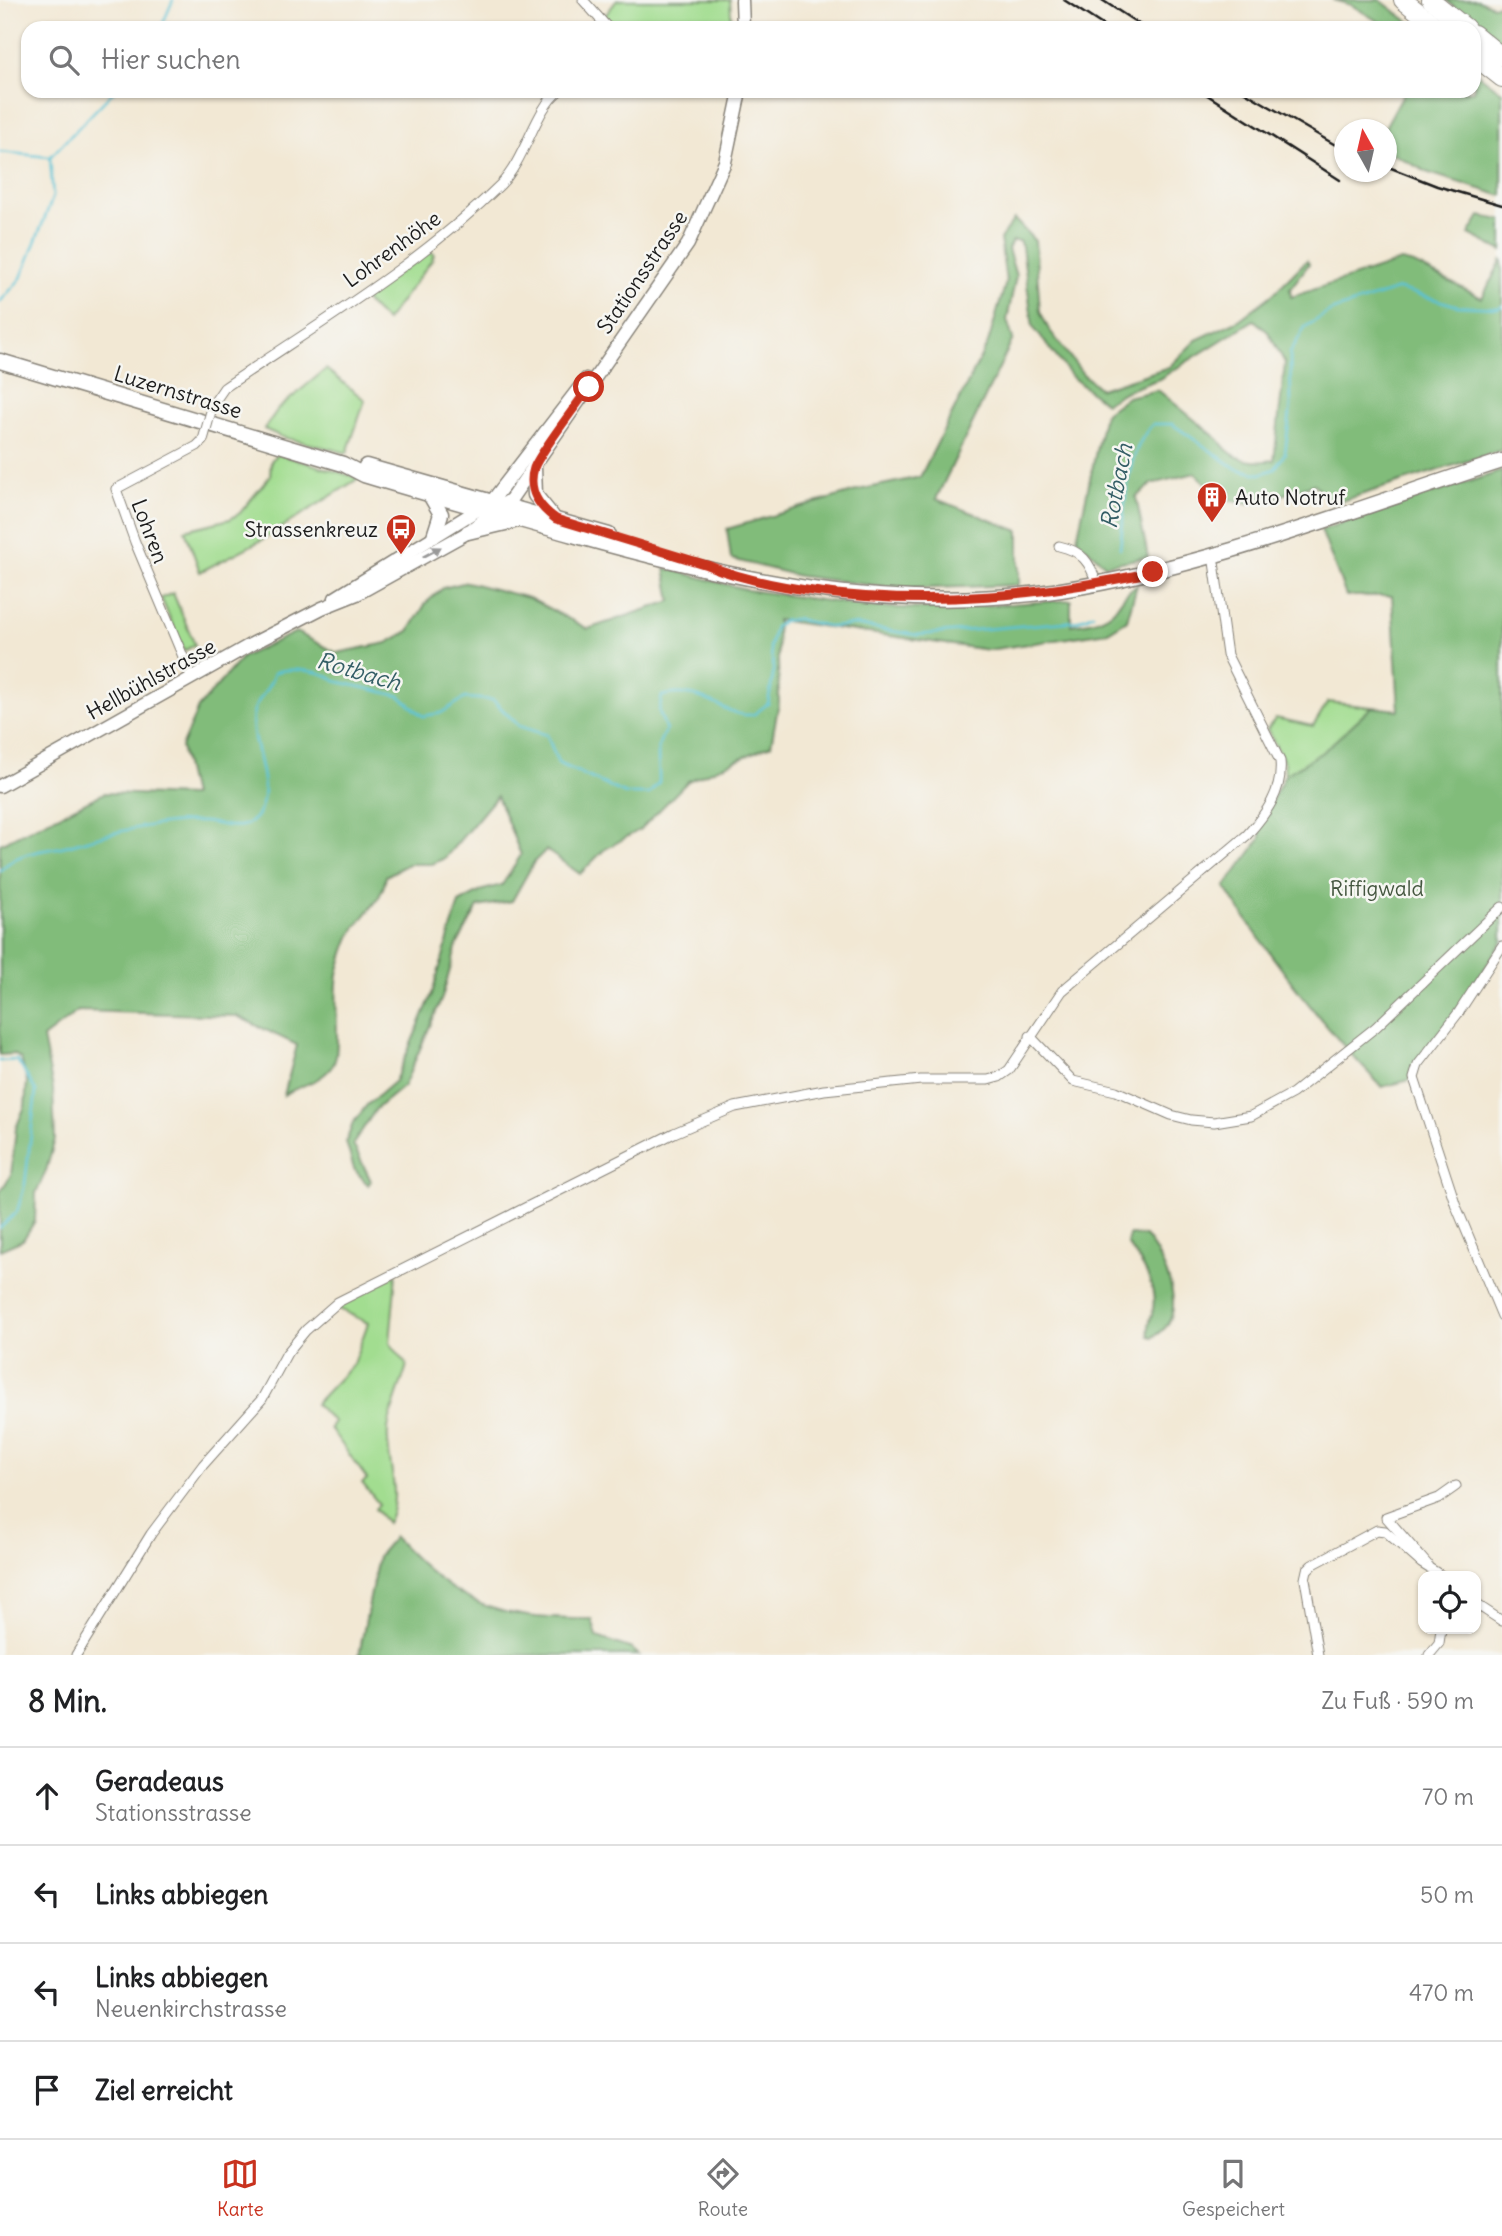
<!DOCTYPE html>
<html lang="de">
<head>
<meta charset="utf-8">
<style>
  body { margin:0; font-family:Delius,sans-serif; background:#f6f6f6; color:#202124 }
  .controls { position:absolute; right:21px; bottom:21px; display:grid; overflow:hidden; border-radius:14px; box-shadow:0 2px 5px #0004 }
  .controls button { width:63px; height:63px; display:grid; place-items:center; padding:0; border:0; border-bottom:2px solid #e0e0e0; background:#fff; color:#202124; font:35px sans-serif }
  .compass { position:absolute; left:1334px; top:119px; width:63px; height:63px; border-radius:50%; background:#fff; box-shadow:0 2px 5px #0004; rotate:352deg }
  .stop { position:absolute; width:21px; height:21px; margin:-16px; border:5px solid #c8321e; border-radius:50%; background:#fff }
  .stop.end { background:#c8321e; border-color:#fff; box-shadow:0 2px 7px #0008 }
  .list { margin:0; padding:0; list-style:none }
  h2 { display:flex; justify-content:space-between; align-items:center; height:91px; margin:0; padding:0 28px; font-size:30px }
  h2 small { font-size:23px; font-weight:400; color:#757577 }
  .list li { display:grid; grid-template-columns:46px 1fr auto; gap:21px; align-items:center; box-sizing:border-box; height:98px; padding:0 28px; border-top:2px solid #e0e0e0 }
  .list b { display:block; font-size:26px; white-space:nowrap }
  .list p { margin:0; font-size:23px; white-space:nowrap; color:#757577 }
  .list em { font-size:23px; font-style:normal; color:#757577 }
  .icon { flex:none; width:38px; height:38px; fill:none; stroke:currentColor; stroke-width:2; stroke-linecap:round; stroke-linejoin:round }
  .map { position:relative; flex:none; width:1502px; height:1655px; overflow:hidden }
  .search { position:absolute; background:#fff; box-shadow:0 2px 5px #0004; left:21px; right:21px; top:21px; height:77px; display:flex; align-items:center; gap:18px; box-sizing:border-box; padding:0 24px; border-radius:21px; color:#757577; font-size:26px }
  .sheet { height:483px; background:#fff }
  nav { display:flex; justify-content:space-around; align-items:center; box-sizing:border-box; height:98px; border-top:2px solid #e0e0e0; background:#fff; font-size:19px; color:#757577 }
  nav a { display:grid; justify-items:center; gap:4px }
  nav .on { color:#c8321e }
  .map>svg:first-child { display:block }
  .green { fill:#a2dd90; stroke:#5f7c56; stroke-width:2 }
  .forest { fill:#81bc7a; stroke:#4e6c4b; stroke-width:2 }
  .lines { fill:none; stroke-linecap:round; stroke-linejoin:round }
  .stream { stroke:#59c2d5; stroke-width:2.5 }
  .street-casing { stroke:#878278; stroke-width:11 }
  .secondary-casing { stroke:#878278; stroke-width:15 }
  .primary-casing { stroke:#878278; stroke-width:17 }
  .highway-casing { stroke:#878278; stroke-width:20 }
  .street { stroke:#fff; stroke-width:9 }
  .secondary { stroke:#fff; stroke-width:12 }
  .primary { stroke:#fff; stroke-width:14 }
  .highway { stroke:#fff; stroke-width:18 }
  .rail { stroke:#1c1c1c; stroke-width:2.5 }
  .street-bridge-casing { stroke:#878278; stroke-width:11; stroke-linecap:butt }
  .street-bridge { stroke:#fff; stroke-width:9 }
  .oneway { fill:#999 }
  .route { stroke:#c8321e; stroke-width:9 }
  .labels { text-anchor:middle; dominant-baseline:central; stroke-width:5; stroke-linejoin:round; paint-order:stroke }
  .street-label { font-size:21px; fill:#1c1c1c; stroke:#f6f6f2 }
  .poi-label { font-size:21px; fill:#1c1c1c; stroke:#f6f6f2; text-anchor:start }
  .park-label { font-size:21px; fill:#44563f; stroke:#f6f6f2 }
  .water-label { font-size:23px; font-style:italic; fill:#345e66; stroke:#f6f6f2 }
</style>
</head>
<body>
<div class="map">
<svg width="1502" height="1655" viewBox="0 0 1502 1655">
  <rect width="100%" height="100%" fill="#f6f6f2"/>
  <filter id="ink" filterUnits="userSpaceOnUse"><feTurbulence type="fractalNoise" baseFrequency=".0143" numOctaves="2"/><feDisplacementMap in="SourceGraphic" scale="14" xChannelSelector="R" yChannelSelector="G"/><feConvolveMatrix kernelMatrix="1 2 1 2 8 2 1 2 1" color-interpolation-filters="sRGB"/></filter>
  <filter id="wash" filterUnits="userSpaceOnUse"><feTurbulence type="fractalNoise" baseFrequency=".00686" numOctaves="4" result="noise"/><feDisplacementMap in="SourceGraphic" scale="28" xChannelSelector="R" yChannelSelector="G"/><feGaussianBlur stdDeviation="1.57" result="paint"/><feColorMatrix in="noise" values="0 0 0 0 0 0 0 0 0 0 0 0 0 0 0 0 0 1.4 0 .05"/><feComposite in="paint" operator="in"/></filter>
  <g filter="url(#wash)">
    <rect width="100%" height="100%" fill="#f2e8d4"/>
    <g class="green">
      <path d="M617,0H730L732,28H614L604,17Z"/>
      <path d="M429,251L434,254L432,260L386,321L362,298Z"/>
      <path d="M326,369L365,400L347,453L282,437L264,429L278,409Z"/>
      <path d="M277,454L359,478L262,540L200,572L185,530L230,519L240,513L270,476L271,461Z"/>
      <path d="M173,593L195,645L184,651L161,598Z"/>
      <path d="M1328,702L1372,707L1324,751L1285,775L1284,762L1267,729L1276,718L1313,726Z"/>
      <path d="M396,1274L390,1343L407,1365C401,1386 391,1408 388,1429C385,1460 404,1495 387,1523L375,1509L379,1504L362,1483L367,1479L330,1428L334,1422L315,1404L353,1364L368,1323L335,1307Z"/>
    </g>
    <g class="forest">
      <path d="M1333,0H1380L1417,28H1389L1351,5Z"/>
      <path d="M1446,0H1478L1493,6L1502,3V48Z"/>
      <path d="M1474,71L1502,92V196L1429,173L1387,151L1386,130L1384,129L1405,91H1474Z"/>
      <path d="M1480,216L1502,220V251L1469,234Z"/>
      <path d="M1014,219L1035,241L1040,311L1048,328L1083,374L1100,389L1169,367L1196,340L1239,320L1273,294L1307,260L1309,264L1290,289L1291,297L1401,261L1414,264L1482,298L1502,259V450L1332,504L1314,484C1258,502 1242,521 1195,473L1152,484L1136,497L1148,557L1105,565L1077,539L1104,414L1127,397L1158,390L1219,440C1232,461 1252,464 1274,460L1285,363L1268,332L1254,320L1159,379L1126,391L1105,403L1073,378L1033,327L1022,247L1019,241H1012L1008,249L1016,276L1007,320L1013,339L936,499L1019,531V585L902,589L799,576L731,559L727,529L863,489L920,477L988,343L1006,282L1000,239Z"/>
      <path d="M1502,471V942L1461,1005L1411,1069L1410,1080L1382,1087C1322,1026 1271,959 1225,887L1261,838L1259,824L1285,775L1324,751L1372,707L1399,710L1392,596H1346L1321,530Z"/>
      <path d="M665,568L748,590L872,607L931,609L1071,600V625C1086,623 1103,621 1114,610C1122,600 1125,592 1137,585L1127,620L1108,632L988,650L777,620L779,702L771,745L688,781L641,829L604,850L580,874L546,850L534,862L512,901L478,907L457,945L442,998L404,1086L376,1109L353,1144L371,1181L368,1185L354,1169L346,1142L353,1123L367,1105L395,1081L431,997L459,903L483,890L502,885L521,855L497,796L445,858L432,864H408L386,876C383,900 367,910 354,930C347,940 343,957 339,970C332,994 342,1051 333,1065C321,1083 301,1084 284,1095L297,1045L237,1016L78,1011L43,1038L53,1089L55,1139L46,1171L36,1193L35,1221L23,1240L0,1250V1192L11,1175L16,1128L25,1106L27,1081L21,1059L14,1054L0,1055V844L104,793L192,796L181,747L198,708L242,657L296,632L337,653L387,643L409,631L426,603L443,588L467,582L529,598L588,629L671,601Z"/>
      <path d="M1129,1235L1145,1236C1164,1259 1193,1317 1153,1337L1149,1336C1147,1325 1151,1320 1153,1309C1157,1286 1141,1261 1127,1244Z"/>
      <path d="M394,1537C461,1608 496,1619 592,1619L597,1637L632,1649L639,1655H359L378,1556Z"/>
    </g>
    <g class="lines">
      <g class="stream">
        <path d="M161,28L173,0"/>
        <path d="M0,152L49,157"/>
        <path d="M0,302L21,278L53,197L50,157L114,91"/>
        <path d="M1120,548C1125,509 1124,454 1153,424H1172L1237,469L1260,474L1275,469L1285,453L1291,405L1290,353L1305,327L1331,311L1399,289L1458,306L1498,308L1502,306"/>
        <path d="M0,871C18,849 49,852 73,844C113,832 162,820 204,822C216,823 229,828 241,826C247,825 255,820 258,814C275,783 249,746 253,715C255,699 269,693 274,673C287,667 325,670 335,681L400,696L423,716L441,713L465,698L493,700L519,726L547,735L558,763L626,794H649L659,782C660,762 653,749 666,730L659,711L662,696C704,684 730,722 754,714C758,712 764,706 768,704L774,670L770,647L775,627L783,621L796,619L832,627L854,625L917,635L1077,621L1093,614"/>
        <path d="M0,1061L17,1060L36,1091L25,1184L17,1212L0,1228"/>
      </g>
    </g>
  </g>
  <g filter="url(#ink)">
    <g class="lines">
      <g class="street-casing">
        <g id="street">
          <path d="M583,0L608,28"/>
          <path d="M213,404L224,388C318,324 418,265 500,185C525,161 536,107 559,91"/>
          <path d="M1059,546C1082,551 1090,562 1097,584"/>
          <path d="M192,678L135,542L116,489L197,446L203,440"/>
          <path d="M1502,946L1459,1012L1418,1065L1414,1078L1456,1206L1502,1316"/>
          <path d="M1030,1036L1073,1081L1116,1091L1171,1115L1191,1120L1214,1122L1251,1116L1293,1093L1376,1027L1502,907"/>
          <path d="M1427,1564L1386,1517L1439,1498L1456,1486"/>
          <path d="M1476,1604L1502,1621"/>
          <path d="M76,1655L151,1534L203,1465L262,1399L287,1353L306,1330L338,1302L674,1133L735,1107L824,1090L921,1080H988L999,1077L1009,1070L1062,991L1247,835C1266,814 1283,791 1280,761L1227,655L1213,555"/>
          <path d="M1318,1655L1305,1579L1307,1570L1312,1565L1377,1530L1385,1531L1421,1563L1442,1576"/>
          <path d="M1429,1655L1439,1643L1441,1629"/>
        </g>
      </g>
      <g class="secondary-casing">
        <g id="secondary">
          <path d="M742,0L743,28"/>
          <path d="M335,598L492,501L586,379"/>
          <path d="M0,786L250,645L322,608L357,594L465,534L511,499L688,244L725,162L740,91"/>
        </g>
      </g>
      <g class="primary-casing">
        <g id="primary">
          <path d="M0,361L343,464L364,475C433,496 503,515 573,535C733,580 894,616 1061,590C1212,566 1357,508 1502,461"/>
          <path d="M366,466L609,535"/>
          <path d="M534,467L535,495L552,516"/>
          <path d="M430,495L441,514L434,536"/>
          <path d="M468,532L514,521"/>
        </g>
      </g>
      <g class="highway-casing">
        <g id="highway">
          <path d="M1403,0L1438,28"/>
          <path d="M1431,0L1466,28"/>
          <path d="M1474,34L1502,57"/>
          <path d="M1474,56L1502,78"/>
        </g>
      </g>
      <use href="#street" class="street"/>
      <use href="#secondary" class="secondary"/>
      <use href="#primary" class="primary"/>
      <use href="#highway" class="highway"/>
      <g class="rail">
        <path d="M1064,0L1107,28"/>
        <path d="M1102,0L1145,28"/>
        <path d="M1201,91L1340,180"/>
        <path d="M1243,91L1344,150"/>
        <path d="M1386,166L1437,186L1502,205"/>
      </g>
      <g class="street-bridge-casing">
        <path id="street-bridge" d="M203,440L213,404"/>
      </g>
      <use href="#street-bridge" class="street-bridge"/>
    </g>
    <defs><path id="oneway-solid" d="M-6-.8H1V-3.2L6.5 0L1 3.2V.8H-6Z" transform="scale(1.75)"/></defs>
    <use class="oneway" href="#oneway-solid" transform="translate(432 552) rotate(-29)"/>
  </g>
  <g class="lines" filter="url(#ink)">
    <path class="route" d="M589,387C578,404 539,453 534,468C527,490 539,507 556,519L707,565C743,580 782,587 820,592C933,607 1042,595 1153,572"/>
  </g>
  <defs>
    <g id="building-pin" transform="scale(1.575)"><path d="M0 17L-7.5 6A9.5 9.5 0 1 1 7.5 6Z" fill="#c8321e" stroke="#f6f6f2"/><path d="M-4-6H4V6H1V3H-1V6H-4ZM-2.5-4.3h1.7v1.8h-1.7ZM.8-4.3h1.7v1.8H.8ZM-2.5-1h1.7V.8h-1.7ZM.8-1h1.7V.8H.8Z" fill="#fff"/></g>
    <g id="bus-pin" transform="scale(1.575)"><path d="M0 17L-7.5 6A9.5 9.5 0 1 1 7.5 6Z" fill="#c8321e" stroke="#f6f6f2"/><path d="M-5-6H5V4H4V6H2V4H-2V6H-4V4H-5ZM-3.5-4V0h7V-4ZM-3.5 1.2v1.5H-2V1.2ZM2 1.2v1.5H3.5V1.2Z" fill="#fff"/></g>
  </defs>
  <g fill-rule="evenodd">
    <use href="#building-pin" x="1212" y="497"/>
    <use href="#bus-pin" x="401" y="529"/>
  </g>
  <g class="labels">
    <g class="street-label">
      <text transform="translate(392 249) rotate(-36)">Lohrenhöhe</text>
      <text transform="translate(642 272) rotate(-56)">Stationsstrasse</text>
      <text transform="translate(178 392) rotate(17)">Luzernstrasse</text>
      <text transform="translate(150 531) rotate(69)">Lohren</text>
      <text transform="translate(151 679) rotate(-29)">Hellbühlstrasse</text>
    </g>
    <g class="poi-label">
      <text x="1235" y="497">Auto Notruf</text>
      <text x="378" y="529" text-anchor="end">Strassenkreuz</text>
    </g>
    <g class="park-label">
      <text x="1377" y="888">Riffigwald</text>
    </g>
    <g class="water-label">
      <text transform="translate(1116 486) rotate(-79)">Rotbach</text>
      <text transform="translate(359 671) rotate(16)">Rotbach</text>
    </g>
  </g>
</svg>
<div class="controls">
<button><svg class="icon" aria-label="locate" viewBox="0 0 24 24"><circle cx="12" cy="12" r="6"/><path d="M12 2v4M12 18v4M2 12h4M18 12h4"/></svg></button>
</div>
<svg class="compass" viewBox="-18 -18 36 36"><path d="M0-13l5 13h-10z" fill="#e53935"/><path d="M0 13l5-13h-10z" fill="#757577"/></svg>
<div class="stop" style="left:589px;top:387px"></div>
<div class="stop end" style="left:1153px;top:572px"></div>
<div class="search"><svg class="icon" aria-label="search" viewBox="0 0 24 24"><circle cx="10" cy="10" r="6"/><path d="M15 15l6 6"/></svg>Hier suchen</div>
</div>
<section class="sheet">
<h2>8 Min.<small>Zu Fuß · 590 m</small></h2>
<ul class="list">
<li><svg class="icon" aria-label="ahead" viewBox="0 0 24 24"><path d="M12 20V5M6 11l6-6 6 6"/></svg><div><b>Geradeaus</b><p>Stationsstrasse</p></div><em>70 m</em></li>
<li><svg class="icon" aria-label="left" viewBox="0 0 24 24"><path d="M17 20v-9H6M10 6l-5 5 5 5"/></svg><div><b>Links abbiegen</b></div><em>50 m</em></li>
<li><svg class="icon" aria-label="left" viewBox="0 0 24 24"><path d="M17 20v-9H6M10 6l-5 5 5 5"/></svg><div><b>Links abbiegen</b><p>Neuenkirchstrasse</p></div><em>470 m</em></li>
<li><svg class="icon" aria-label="arrive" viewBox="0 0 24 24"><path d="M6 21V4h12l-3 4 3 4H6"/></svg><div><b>Ziel erreicht</b></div></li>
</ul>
</section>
<nav>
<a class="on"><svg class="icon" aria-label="map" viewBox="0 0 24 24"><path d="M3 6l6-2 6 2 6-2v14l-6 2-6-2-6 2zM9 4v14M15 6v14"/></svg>Karte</a>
<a><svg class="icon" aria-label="directions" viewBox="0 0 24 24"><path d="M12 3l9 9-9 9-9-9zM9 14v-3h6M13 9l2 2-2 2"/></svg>Route</a>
<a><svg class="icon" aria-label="saved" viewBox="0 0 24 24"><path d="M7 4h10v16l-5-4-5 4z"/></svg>Gespeichert</a>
</nav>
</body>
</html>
